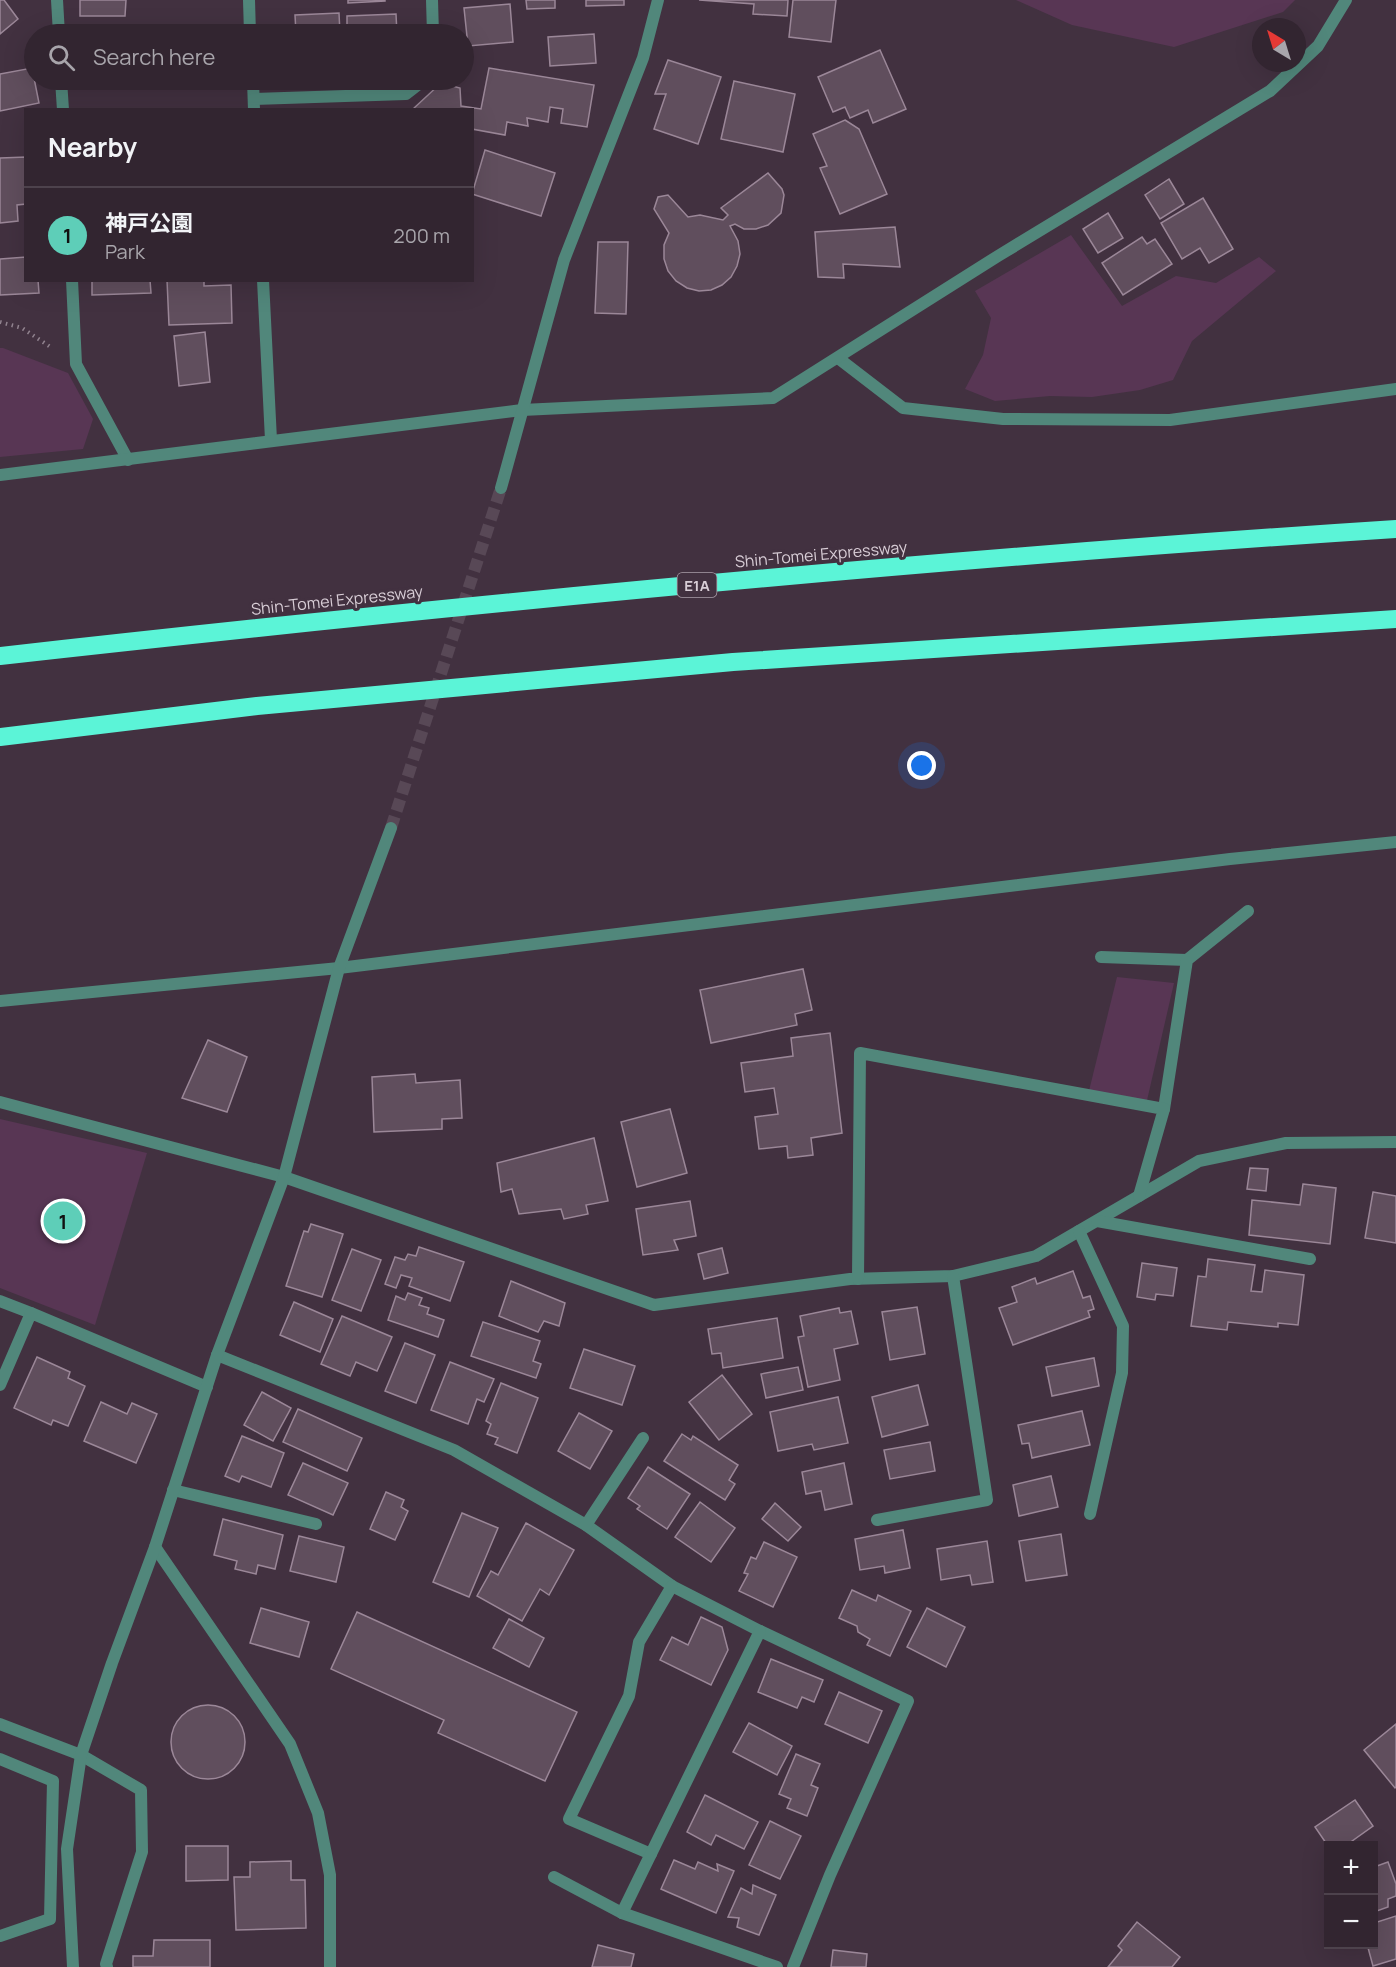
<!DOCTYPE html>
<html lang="en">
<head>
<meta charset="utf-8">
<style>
  body { margin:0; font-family:Manrope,"Noto Sans JP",sans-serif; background:#3d313c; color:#f1f3f6 }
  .controls { position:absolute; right:18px; bottom:18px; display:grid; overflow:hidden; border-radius:0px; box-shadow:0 6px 24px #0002 }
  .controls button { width:54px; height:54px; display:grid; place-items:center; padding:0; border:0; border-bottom:2px solid #4d424c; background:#322530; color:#f1f3f6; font:30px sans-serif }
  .compass { position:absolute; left:1252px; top:18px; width:54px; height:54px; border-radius:50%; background:#322530; box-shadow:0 6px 24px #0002; rotate:322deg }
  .you { position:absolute; left:922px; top:766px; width:21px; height:21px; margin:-15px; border:4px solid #fff; border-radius:50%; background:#1a73e8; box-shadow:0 0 0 9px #1a73e833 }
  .badge { display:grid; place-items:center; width:39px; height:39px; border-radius:50%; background:#5eceb8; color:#111; font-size:20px; font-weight:700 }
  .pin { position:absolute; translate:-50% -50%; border:3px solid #fff; box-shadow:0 2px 6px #0006 }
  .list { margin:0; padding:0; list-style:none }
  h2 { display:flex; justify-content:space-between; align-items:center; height:78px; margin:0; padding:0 24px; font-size:26px }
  h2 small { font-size:20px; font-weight:400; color:#a8a5ab }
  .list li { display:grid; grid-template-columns:39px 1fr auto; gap:18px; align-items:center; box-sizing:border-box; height:96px; padding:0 24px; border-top:2px solid #4d424c }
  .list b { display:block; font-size:22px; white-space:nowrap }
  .list p { margin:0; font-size:20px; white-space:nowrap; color:#a8a5ab }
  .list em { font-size:20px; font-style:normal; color:#a8a5ab }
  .icon { flex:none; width:33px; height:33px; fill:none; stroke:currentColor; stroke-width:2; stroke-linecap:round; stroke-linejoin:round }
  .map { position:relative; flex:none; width:1396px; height:1967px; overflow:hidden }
  .search { position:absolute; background:#322530; box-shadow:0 6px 24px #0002; left:24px; top:24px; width:450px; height:66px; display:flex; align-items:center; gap:15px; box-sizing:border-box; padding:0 21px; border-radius:33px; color:#a8a5ab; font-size:22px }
  .panel { position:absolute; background:#322530; box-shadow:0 6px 24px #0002; left:24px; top:108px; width:450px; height:174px; border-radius:0px }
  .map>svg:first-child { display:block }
  .green { fill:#583654 }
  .building { fill:#604e5d; stroke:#9b8798; stroke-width:1.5 }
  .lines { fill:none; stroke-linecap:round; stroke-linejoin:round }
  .tertiary-tunnel { stroke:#584856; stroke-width:12; stroke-dasharray:12 6; stroke-linecap:butt }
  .path { stroke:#90828e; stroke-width:4; stroke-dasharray:1.5 4.5; stroke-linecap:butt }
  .service { stroke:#51877b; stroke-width:12 }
  .minor { stroke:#51877b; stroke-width:12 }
  .tertiary { stroke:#51877b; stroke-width:12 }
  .motorway { stroke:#5bf4d7; stroke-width:18 }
  .labels { text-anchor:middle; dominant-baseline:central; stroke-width:6; stroke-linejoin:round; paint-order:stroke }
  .shield { fill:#423140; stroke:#ab9ea9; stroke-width:1.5 }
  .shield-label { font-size:15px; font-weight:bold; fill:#d8cdd6 }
  .street-label { font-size:16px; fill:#d8cdd6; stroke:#423140 }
</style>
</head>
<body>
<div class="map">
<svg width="1396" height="1967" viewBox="0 0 1396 1967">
  <rect width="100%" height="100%" fill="#423140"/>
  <g class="green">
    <path d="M1016,0H1295L1283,12L1174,47L1072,25Z"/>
    <path d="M1071,235L1122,306L1176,276L1216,283L1259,257L1276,271L1192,341L1173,380L1140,390L1092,397L1050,396L995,401L965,389L983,355L991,318L975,291Z"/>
    <path d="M0,348H3L68,373L93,419L83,449L0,457Z"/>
    <path d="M1117,977L1174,983L1145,1109L1088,1095Z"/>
    <path d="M0,1119L147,1153L95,1325L0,1288Z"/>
  </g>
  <g class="building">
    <path d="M0,0H4L18,19L0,34Z"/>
    <path d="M80,0H126L125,16H80Z"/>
    <path d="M348,0H385V1L348,3Z"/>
    <path d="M526,0H555V8L527,9Z"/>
    <path d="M586,0H624V5L586,6Z"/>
    <path d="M699,0H788L787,16L753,14L754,4Z"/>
    <path d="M793,0H836L831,42L789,37Z"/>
    <path d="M510,4L513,42L468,46L464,8Z"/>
    <path d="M339,13L340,34H286H296L295,15Z"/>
    <path d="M396,14L397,34H347V16Z"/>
    <path d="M155,29L220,30V34H155Z"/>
    <path d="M594,34L596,63L550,66L548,37Z"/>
    <path d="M880,50L906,109L873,123L868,110L850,118L845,107L833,112L818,77Z"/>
    <path d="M668,60L721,77L698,144L654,129L666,94H655Z"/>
    <path d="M32,68L39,103L0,111V74Z"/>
    <path d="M489,68L594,85L587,127L561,123L563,109L550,107L548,122L527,118L528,126L507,122L505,135L472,129V110L413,109L441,83L460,88L461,106L481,109Z"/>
    <path d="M734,81L795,94L783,152L721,139Z"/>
    <path d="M845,120L859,129L887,194L840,214L820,168L827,166L813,134Z"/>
    <path d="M485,150L555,173L541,216L472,194Z"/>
    <path d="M26,157V204L17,205L18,221L0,223V158Z"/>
    <path d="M768,173L782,189L784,195L781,213L768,225L756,229H744L735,224L730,226L738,241L740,254L737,266L731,277L722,285L711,290L699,291L687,288L676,281L668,271L664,259V245L669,233L654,209L658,197L668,195L688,217L700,215L723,220L728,215L721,208Z"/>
    <path d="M1169,179L1184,204L1160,219L1145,195Z"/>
    <path d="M1203,198L1233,249L1209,263L1200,248L1182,259L1161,223Z"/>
    <path d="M1108,213L1123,238L1098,253L1083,229Z"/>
    <path d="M895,227L900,267L843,264L844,278L818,277L815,232Z"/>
    <path d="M1142,237L1147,244L1155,239L1172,264L1123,295L1102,263Z"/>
    <path d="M598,242H628L626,314L595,313Z"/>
    <path d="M26,257V280H38L39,293L0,295V259Z"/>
    <path d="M92,280H150L151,293L92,295Z"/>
    <path d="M167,280H204V286L231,285L232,323L169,325Z"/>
    <path d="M205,332L210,382L179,386L174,336Z"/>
    <path d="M803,969L812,1010L795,1014L797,1025L711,1043L700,990Z"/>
    <path d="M830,1033L842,1133L811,1138L813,1155L788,1158L787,1146L759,1149L755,1117L778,1114L774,1088L745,1092L741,1063L793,1056L791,1038Z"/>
    <path d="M208,1040L247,1057L227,1112L182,1098Z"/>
    <path d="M415,1074L416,1083L460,1080L462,1118L442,1119V1129L374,1132L372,1077Z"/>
    <path d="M670,1109L687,1173L637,1187L621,1122Z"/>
    <path d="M594,1138L608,1201L586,1205L588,1214L564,1219L561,1209L519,1214L512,1189L501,1192L497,1163Z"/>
    <path d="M1250,1168L1268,1169L1266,1191L1247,1189Z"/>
    <path d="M1303,1184L1336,1188L1330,1244L1249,1235L1252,1200L1300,1205Z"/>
    <path d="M1373,1192L1396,1196V1243L1365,1238Z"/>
    <path d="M690,1201L696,1236L674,1240L678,1250L643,1255L636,1209Z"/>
    <path d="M311,1224L343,1234L322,1297L286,1286L304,1231L308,1232Z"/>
    <path d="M419,1247L464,1262L450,1301L409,1286L412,1278L401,1275L396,1288L385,1284L395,1257L405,1260L408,1254L416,1256Z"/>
    <path d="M722,1248L728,1273L704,1279L698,1254Z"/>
    <path d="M352,1249L381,1260L361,1311L332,1300Z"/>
    <path d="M1208,1259L1255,1265L1251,1291L1262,1292L1265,1270L1304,1275L1298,1325L1278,1323V1327L1228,1322L1227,1330L1191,1326L1198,1276L1206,1277Z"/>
    <path d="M1142,1263L1177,1268L1173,1296L1156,1294L1155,1300L1137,1297Z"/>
    <path d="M1073,1271L1083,1298L1090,1296L1094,1309L1088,1311L1090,1317L1013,1345L999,1308L1017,1302L1012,1287L1035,1278L1037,1284Z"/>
    <path d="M511,1281L565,1303L559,1326L544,1321L538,1332L499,1316Z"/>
    <path d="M408,1293L422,1298L419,1305L429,1308L427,1314L444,1320L438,1337L388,1320L396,1296L405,1300Z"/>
    <path d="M294,1302L333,1319L320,1352L280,1335Z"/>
    <path d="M917,1307L925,1354L890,1360L882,1312Z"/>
    <path d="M839,1308L840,1313L851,1311L858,1344L834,1349L840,1380L808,1387L798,1337L804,1336L800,1316Z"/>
    <path d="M342,1316L392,1337L377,1371L356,1362L350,1376L321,1364Z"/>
    <path d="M777,1318L783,1358L723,1368L721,1353L712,1354L708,1329Z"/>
    <path d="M483,1322L540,1341L533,1361L541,1364L536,1378L471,1356Z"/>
    <path d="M405,1343L435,1355L416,1403L385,1391Z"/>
    <path d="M584,1349L635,1366L622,1405L570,1388Z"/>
    <path d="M37,1357L70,1372L68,1378L85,1386L68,1426L53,1420L51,1425L14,1408Z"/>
    <path d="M1094,1358L1099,1386L1052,1396L1046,1367Z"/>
    <path d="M450,1362L494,1379L484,1402L477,1399L468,1424L431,1410Z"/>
    <path d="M798,1367L803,1390L766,1398L761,1374Z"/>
    <path d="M722,1375L752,1414L719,1440L689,1402Z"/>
    <path d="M501,1383L538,1398L517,1453L495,1444L498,1438L487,1434L491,1424L486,1421Z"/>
    <path d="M918,1385L928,1425L882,1437L872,1397Z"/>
    <path d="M262,1392L291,1408L273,1441L244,1425Z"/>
    <path d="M838,1397L848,1443L814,1450L812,1444L778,1451L770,1412Z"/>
    <path d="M101,1402L127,1414L132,1403L157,1414L136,1463L84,1441Z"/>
    <path d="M298,1409L362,1438L347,1471L283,1442Z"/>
    <path d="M1082,1411L1090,1445L1032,1458L1029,1443L1022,1444L1018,1425Z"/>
    <path d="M579,1413L612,1431L590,1469L558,1451Z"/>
    <path d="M682,1434L691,1440L693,1436L738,1465L729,1480L735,1484L725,1500L664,1461Z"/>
    <path d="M242,1436L284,1453L271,1487L242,1476L239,1482L225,1476Z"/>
    <path d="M930,1442L935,1471L890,1479L884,1450Z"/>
    <path d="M303,1463L348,1483L333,1515L288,1495Z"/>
    <path d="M844,1463L852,1504L825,1510L821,1491L806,1494L802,1472Z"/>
    <path d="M648,1467L690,1494L667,1529L637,1509L640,1506L628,1498Z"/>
    <path d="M1051,1476L1058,1507L1019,1516L1013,1485Z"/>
    <path d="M386,1492L404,1500L401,1507L408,1511L395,1540L370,1529Z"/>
    <path d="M700,1502L735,1528L711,1562L675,1537Z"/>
    <path d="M775,1503L801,1527L788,1541L762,1519Z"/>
    <path d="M462,1513L498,1528L469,1597L433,1582Z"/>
    <path d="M223,1519L283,1535L275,1569L258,1565L256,1574L235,1569L237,1561L214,1555Z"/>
    <path d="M526,1523L574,1550L549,1595L540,1589L522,1621L477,1596L491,1571L498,1575Z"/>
    <path d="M903,1530L910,1568L885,1573L884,1566L860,1570L855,1539Z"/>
    <path d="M1061,1534L1067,1575L1026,1581L1019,1541Z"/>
    <path d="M299,1536L344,1547L336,1582L290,1571Z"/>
    <path d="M987,1541L993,1582L972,1585L970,1575L941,1580L937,1549Z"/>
    <path d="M764,1542L797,1557L773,1607L739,1591L748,1574L744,1573L751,1557L756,1559Z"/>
    <path d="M852,1590L876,1601L878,1595L911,1611L890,1656L867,1645L870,1639L858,1632L857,1626L839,1618Z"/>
    <path d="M261,1608L309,1622L299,1657L250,1643Z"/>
    <path d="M927,1608L965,1627L946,1667L907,1647Z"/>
    <path d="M357,1612L577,1712L545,1781L438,1733L444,1720L331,1669Z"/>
    <path d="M701,1617L722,1627L728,1650L711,1685L660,1660L672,1637L688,1645Z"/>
    <path d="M509,1619L544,1638L529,1667L493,1648Z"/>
    <path d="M771,1659L823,1680L814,1702L802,1697L797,1708L758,1692Z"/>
    <path d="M839,1692L882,1711L868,1743L825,1724Z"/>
    <circle cx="208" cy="1742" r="37"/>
    <path d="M749,1723L792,1746L777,1775L733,1752Z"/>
    <path d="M1396,1724V1787L1395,1788L1364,1750Z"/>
    <path d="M796,1754L820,1764L811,1785L818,1788L807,1816L787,1808L791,1799L779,1794Z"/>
    <path d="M705,1795L758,1822L744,1849L716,1835L711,1845L687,1832Z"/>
    <path d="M1355,1800L1373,1826L1345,1846H1328L1315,1827Z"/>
    <path d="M770,1821L801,1836L780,1879L749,1865Z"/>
    <path d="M186,1846H228V1880L186,1881Z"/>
    <path d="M674,1860L695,1869L698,1862L718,1871L717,1864L734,1871L716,1913L661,1889Z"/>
    <path d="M291,1861V1880H305L306,1928L236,1930L234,1877H250V1862Z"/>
    <path d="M1388,1862L1396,1884V1896L1388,1899V1907L1374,1912V1867Z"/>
    <path d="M753,1885L776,1895L759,1935L737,1927L739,1918L728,1917L741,1888L752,1894Z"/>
    <path d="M1396,1916V1959L1373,1966L1367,1944H1374V1923Z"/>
    <path d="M1137,1922L1180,1957L1172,1967H1108L1122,1950L1118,1946Z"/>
    <path d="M154,1940H210V1967H133V1956H153Z"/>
    <path d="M598,1945L634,1954L631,1967H592Z"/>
    <path d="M833,1950L867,1954L866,1967H831Z"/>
  </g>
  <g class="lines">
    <path class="tertiary-tunnel" d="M391,828L501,488"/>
    <path class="path" d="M0,322L22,328L52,348"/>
    <g class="service">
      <path d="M1101,957L1187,960"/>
      <path d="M81,1755L141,1790L142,1852L106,1964L107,1967"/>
      <path d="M0,1759L53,1781L50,1919L0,1936"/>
    </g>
    <g class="minor">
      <path d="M57,0L59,34"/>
      <path d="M249,0L250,34"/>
      <path d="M432,0L433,34"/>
      <path d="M61,80L63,110"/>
      <path d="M253,80L254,110"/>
      <path d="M254,99L406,94L424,80"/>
      <path d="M72,280L76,364L128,460"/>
      <path d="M263,280L271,440"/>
      <path d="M838,358L903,408L1003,419L1170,420L1396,389"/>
      <path d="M0,475L522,410L773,398L998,256L1270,91L1318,46L1346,0"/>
      <path d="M0,1102L284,1177L654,1305L850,1279L953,1276L1036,1256L1199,1161L1286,1143L1396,1142"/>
      <path d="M1164,1109L1187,960L1248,911"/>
      <path d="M1097,1221L1310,1259"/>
      <path d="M1079,1231L1123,1326L1122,1373L1090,1514"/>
      <path d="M858,1279L860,1053L1164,1109L1139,1196"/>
      <path d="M0,1301L31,1313"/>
      <path d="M217,1355L454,1450L586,1525L672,1586L760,1631L908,1701L830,1875L793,1967"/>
      <path d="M0,1385L31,1313L207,1387"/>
      <path d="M173,1490L316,1524"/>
      <path d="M877,1520L987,1500L953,1276"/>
      <path d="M586,1525L643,1438"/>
      <path d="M155,1547L290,1744L318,1813L330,1875V1967"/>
      <path d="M0,1724L81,1755"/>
      <path d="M651,1854L569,1819L629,1696L639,1642L672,1586"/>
      <path d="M554,1877L622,1913L777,1967"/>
      <path d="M622,1913L760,1631"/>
    </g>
    <g class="tertiary">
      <path d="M501,488L564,260L643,58L658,0"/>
      <path d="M0,1001L339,968L1230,859L1396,842"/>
      <path d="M73,1967L67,1849L81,1755L112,1663L155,1547L217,1355L284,1177L339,968L391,828"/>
    </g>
    <g class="motorway">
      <path d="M0,656C464,604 930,559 1396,529"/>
      <path d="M0,737L257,706L733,662L1396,619"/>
    </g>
  </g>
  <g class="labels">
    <rect class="shield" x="677.5" y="573" width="39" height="24" rx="4.5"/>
    <g class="shield-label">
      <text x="697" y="585">E1A</text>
    </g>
    <g class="street-label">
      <text transform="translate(821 554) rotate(-5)">Shin-Tomei Expressway</text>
      <text transform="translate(337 600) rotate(-6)">Shin-Tomei Expressway</text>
    </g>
  </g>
</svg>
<div class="controls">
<button>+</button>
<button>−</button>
</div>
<svg class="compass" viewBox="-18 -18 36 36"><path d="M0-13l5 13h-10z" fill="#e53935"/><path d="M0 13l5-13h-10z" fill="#a8a5ab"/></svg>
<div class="you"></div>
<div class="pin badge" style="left:63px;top:1221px">1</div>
<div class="search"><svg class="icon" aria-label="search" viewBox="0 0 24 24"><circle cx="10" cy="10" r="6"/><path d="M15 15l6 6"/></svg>Search here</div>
<section class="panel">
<h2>Nearby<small></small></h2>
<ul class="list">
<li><span class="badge">1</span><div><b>神戸公園</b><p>Park</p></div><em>200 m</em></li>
</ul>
</section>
</div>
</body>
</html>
